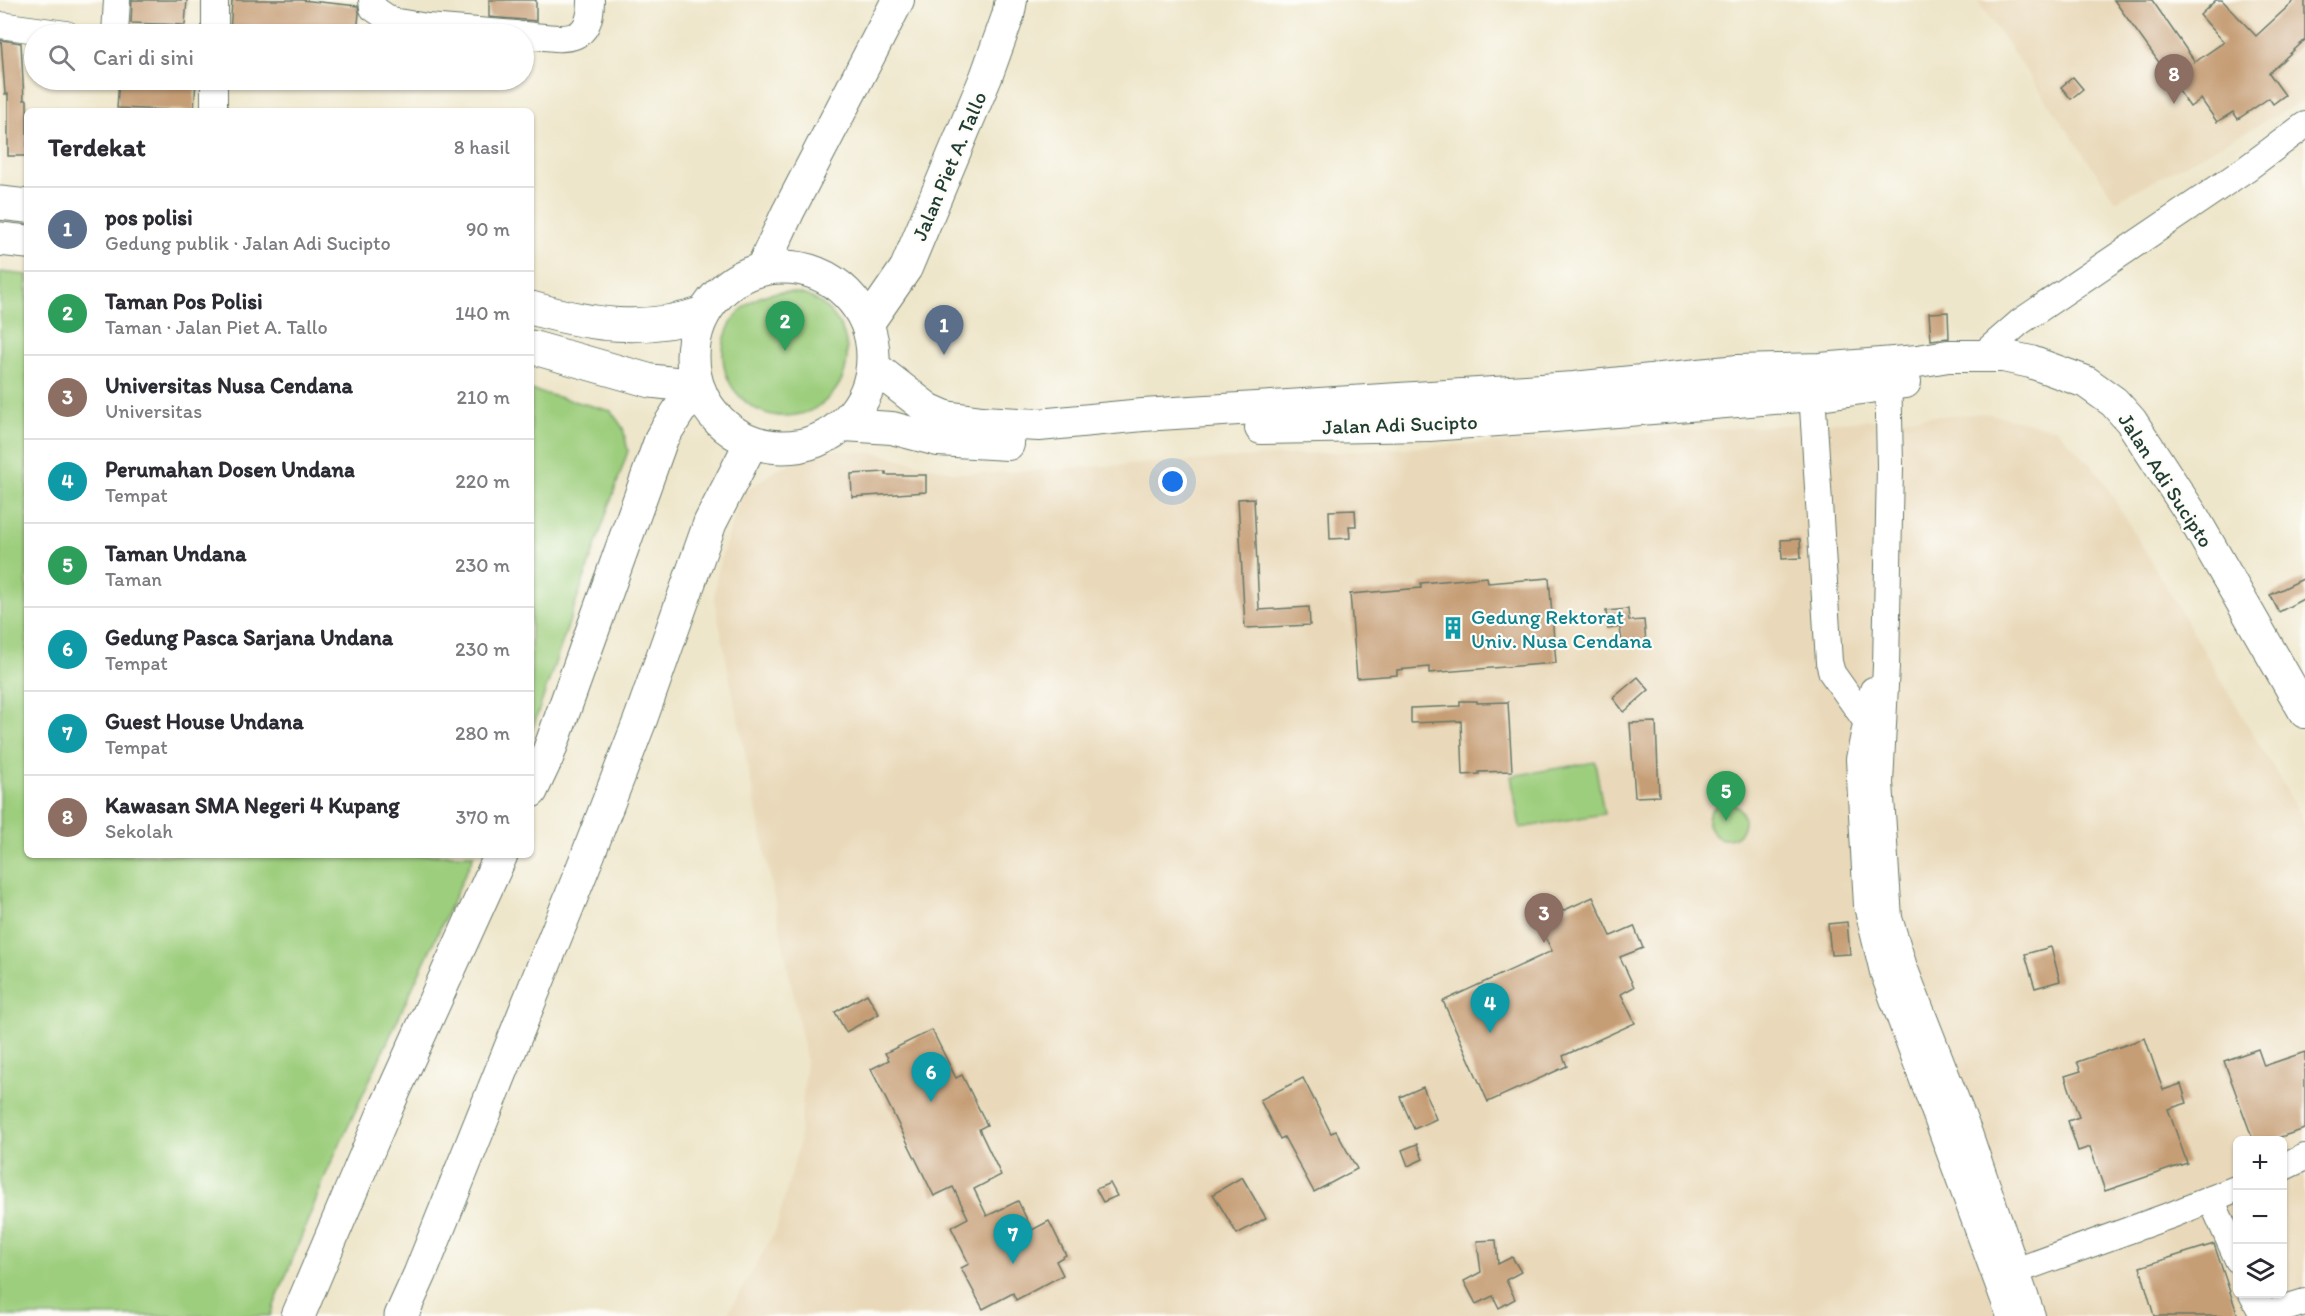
<!DOCTYPE html>
<html lang="id">
<head>
<meta charset="utf-8">
<style>
  body { margin:0; font-family:Itim,sans-serif; background:#f2f2f3; color:#2b2b33 }
  .controls { position:absolute; right:18px; bottom:18px; display:grid; overflow:hidden; border-radius:9px; box-shadow:0 2px 4px #0004 }
  .controls button { width:54px; height:54px; display:grid; place-items:center; padding:0; border:0; border-bottom:2px solid #e1e1e2; background:#fff; color:#2b2b33; font:30px sans-serif }
  .you { position:absolute; left:1173px; top:482px; width:21px; height:21px; margin:-15px; border:4px solid #fff; border-radius:50%; background:#1a73e8; box-shadow:0 0 0 9px #1a73e833 }
  .badge { display:grid; place-items:center; width:39px; height:39px; border-radius:50%; background:#d93025; color:#fff; font-size:20px; font-weight:700 }
  .pin { position:absolute; translate:-50% -50px; filter:drop-shadow(0 2px 3px #0008) }
  .pin::after { content:''; position:absolute; top:32px; width:21px; height:18px; background:inherit; clip-path:polygon(0 0,100% 0,50% 100%) }
  .list { margin:0; padding:0; list-style:none }
  h2 { display:flex; justify-content:space-between; align-items:center; height:78px; margin:0; padding:0 24px; font-size:26px }
  h2 small { font-size:20px; font-weight:400; color:#7c7c81 }
  .list li { display:grid; grid-template-columns:39px 1fr auto; gap:18px; align-items:center; box-sizing:border-box; height:84px; padding:0 24px; border-top:2px solid #e1e1e2 }
  .list b { display:block; font-size:22px; white-space:nowrap }
  .list p { margin:0; font-size:20px; white-space:nowrap; color:#7c7c81 }
  .list em { font-size:20px; font-style:normal; color:#7c7c81 }
  .icon { flex:none; width:33px; height:33px; fill:none; stroke:currentColor; stroke-width:2; stroke-linecap:round; stroke-linejoin:round }
  .map { position:relative; flex:none; width:2305px; height:1316px; overflow:hidden }
  .search { position:absolute; background:#fff; box-shadow:0 2px 4px #0004; left:24px; top:24px; width:510px; height:66px; display:flex; align-items:center; gap:15px; box-sizing:border-box; padding:0 21px; border-radius:33px; color:#7c7c81; font-size:22px }
  .panel { position:absolute; background:#fff; box-shadow:0 2px 4px #0004; left:24px; top:108px; width:510px; height:750px; border-radius:9px }
  .map>svg:first-child { display:block }
  .built { fill:#e9d9ba; fill-rule:evenodd }
  .green { fill:#9dce7d; stroke:#5e8658; stroke-width:1.5 }
  .building { fill:#c69e76 }
  .lines { fill:none; stroke-linecap:round; stroke-linejoin:round }
  .minor-casing { stroke:#677868; stroke-width:28 }
  .major-casing { stroke:#677868; stroke-width:34 }
  .highway-casing { stroke:#677868; stroke-width:35 }
  .minor { stroke:#fff; stroke-width:26 }
  .major { stroke:#fff; stroke-width:32 }
  .highway { stroke:#fff; stroke-width:33 }
  .labels { text-anchor:middle; dominant-baseline:central; stroke-width:4.5; stroke-linejoin:round; paint-order:stroke }
  .street-label { font-size:21px; fill:#1f3d34; stroke:#fdfcf7 }
  .culture-label { font-size:21px; fill:#0d838f; stroke:#fdfcf7; text-anchor:start }
</style>
</head>
<body>
<div class="map">
<svg width="2305" height="1316" viewBox="0 0 2305 1316">
  <rect width="100%" height="100%" fill="#fdfcf7"/>
  <filter id="ink" filterUnits="userSpaceOnUse"><feTurbulence type="fractalNoise" baseFrequency=".0167" numOctaves="2"/><feDisplacementMap in="SourceGraphic" scale="12" xChannelSelector="R" yChannelSelector="G"/><feConvolveMatrix kernelMatrix="1 2 1 2 8 2 1 2 1" color-interpolation-filters="sRGB"/></filter>
  <filter id="wash" filterUnits="userSpaceOnUse"><feTurbulence type="fractalNoise" baseFrequency=".008" numOctaves="4" result="noise"/><feDisplacementMap in="SourceGraphic" scale="24" xChannelSelector="R" yChannelSelector="G"/><feGaussianBlur stdDeviation="1.35" result="paint"/><feColorMatrix in="noise" values="0 0 0 0 0 0 0 0 0 0 0 0 0 0 0 0 0 1.4 0 .05"/><feComposite in="paint" operator="in"/></filter>
  <g filter="url(#wash)">
    <rect width="100%" height="100%" fill="#eee6ca"/>
    <g class="built">
      <path d="M1977,0H2305V100L2116,201Z"/>
      <path d="M1985,413L2056,429L2100,475L2300,813L2305,827V1316H726L775,1232L799,1144L806,1059L714,598L718,567L742,494L777,469L833,450L876,453L955,473H992ZM2238,1140H2282V1294H2238Z"/>
    </g>
    <g class="green">
      <path d="M0,272L27,275V855H474L327,1172L270,1316H0Z"/>
      <circle cx="785" cy="354" r="62"/>
      <path d="M531,390L611,411L623,428L628,451L531,733Z"/>
      <path d="M1595,762L1604,814L1520,828L1511,776Z"/>
      <circle cx="1726" cy="821" r="18"/>
    </g>
    <g id="blocks">
      <g class="building">
        <path d="M132,0H187L185,25L131,23Z"/>
        <path d="M232,0H301L358,6L359,13L357,34H230Z"/>
        <path d="M489,0H536V21L489,17Z"/>
        <path d="M2114,0H2152L2195,62L2224,42L2200,15L2216,0H2222L2256,36L2295,0H2305V40L2269,73L2285,95L2273,104L2269,98L2238,119L2233,112L2217,122L2201,99L2190,107L2176,87L2171,90L2161,76L2166,72Z"/>
        <path d="M1,40L21,43L24,100H27V156H8V94H5Z"/>
        <path d="M2073,77L2083,89L2071,99L2061,87Z"/>
        <path d="M119,80H196L194,111L117,108Z"/>
        <path d="M1948,312L1949,338L1931,340L1929,313Z"/>
        <path d="M886,472V475H926V492L852,497L851,474Z"/>
        <path d="M1254,498L1259,610L1309,607L1310,625L1245,628L1238,499Z"/>
        <path d="M1355,510L1356,526H1349L1350,538L1330,539L1329,511Z"/>
        <path d="M1800,539L1801,558L1782,559L1781,540Z"/>
        <path d="M1487,577L1488,583L1549,578L1556,663L1429,673V667L1397,670V675L1357,678L1350,594L1421,588V583Z"/>
        <path d="M2305,578V598L2279,612L2270,595Z"/>
        <path d="M1628,609L1629,621L1644,620L1646,642L1622,644L1620,627L1608,629L1606,611Z"/>
        <path d="M1638,677L1649,690L1624,712L1613,698Z"/>
        <path d="M1460,701H1477V703L1508,702L1512,771L1479,772V774L1463,775L1461,721L1411,723V708L1460,706Z"/>
        <path d="M1656,722L1659,796L1635,797L1630,723Z"/>
        <path d="M1593,897L1611,936L1634,926L1643,948L1620,957L1634,987L1621,994L1635,1023L1563,1056L1567,1066L1488,1102L1443,1001L1552,951L1538,922Z"/>
        <path d="M1847,922L1850,954L1831,955L1828,924Z"/>
        <path d="M2051,947L2060,981L2035,988L2025,954Z"/>
        <path d="M867,994L879,1014L846,1032L835,1012Z"/>
        <path d="M932,1030L956,1078L962,1075L987,1125L979,1129L1001,1175L974,1189L987,1216L1018,1201L1032,1230L1049,1221L1066,1255L1056,1261L1063,1275L1016,1300L1013,1293L983,1309L961,1268L969,1264L951,1227L968,1218L953,1187L934,1196L871,1069L889,1060L885,1053Z"/>
        <path d="M2145,1038L2163,1090L2181,1084L2187,1103L2168,1109L2187,1163L2105,1191L2090,1147L2078,1151L2068,1121L2079,1117L2065,1076L2081,1071L2077,1062Z"/>
        <path d="M2258,1049L2264,1066L2305,1052V1129L2271,1140H2253L2224,1061Z"/>
        <path d="M1303,1078L1331,1133L1336,1131L1357,1169L1314,1192L1284,1137L1280,1139L1260,1100Z"/>
        <path d="M1423,1087L1436,1119L1414,1129L1400,1097Z"/>
        <path d="M1417,1144L1423,1159L1408,1166L1402,1150Z"/>
        <path d="M1242,1177L1266,1218L1237,1234L1213,1194Z"/>
        <path d="M1110,1183L1117,1196L1103,1202L1096,1189Z"/>
        <path d="M1496,1240L1498,1264L1512,1257L1521,1272L1506,1280L1515,1299L1499,1308L1493,1296L1476,1304L1464,1281L1481,1272L1477,1241Z"/>
        <path d="M2214,1244L2238,1316H2154L2140,1267Z"/>
      </g>
    </g>
  </g>
  <g filter="url(#ink)">
    <use href="#blocks" fill-opacity="0" stroke="#677868" stroke-width="1.5"/>
    <g class="lines">
      <g class="minor-casing">
        <g id="minor">
          <path d="M372,0L373,8L392,21L427,27L516,34"/>
          <path d="M0,25L66,34"/>
          <path d="M115,34L117,0"/>
          <path d="M215,34V0"/>
          <path d="M524,35C560,38 591,49 591,0"/>
          <path d="M214,111V80"/>
          <path d="M1982,355L2020,322L2246,169L2305,125"/>
          <path d="M1888,367L1890,466L1886,666L1880,783L1889,918L1904,967L1969,1133L2032,1316"/>
          <path d="M1811,376L1829,662L1832,673L1866,721"/>
          <path d="M1873,690L1859,759L1867,906L1883,972L2010,1316"/>
          <path d="M2282,1168L2305,1157"/>
          <path d="M2211,1199L2238,1260"/>
          <path d="M2002,1276L2174,1214L2238,1188"/>
          <path d="M2252,1294L2259,1307L2272,1312L2305,1302"/>
        </g>
      </g>
      <g class="major-casing">
        <g id="major">
          <path d="M762,268L788,212L898,0"/>
          <path d="M868,323L906,268L986,77L1008,16L1011,0"/>
          <path d="M874,367L928,409L946,417L982,422L1039,425L1143,415L1574,388L1738,371L1820,369L1918,361L1948,356H2003L2031,362L2086,382L2114,402L2131,421L2192,515L2305,712"/>
          <path d="M844,425L892,428L938,440L1008,444"/>
          <path d="M1261,428L1429,425L1555,416L1812,395L1905,382"/>
        </g>
      </g>
      <g class="highway-casing">
        <g id="highway">
          <path d="M0,203L27,206"/>
          <path d="M0,239L27,242"/>
          <circle cx="783" cy="357" r="90"/>
          <path d="M531,308C591,325 644,333 704,313"/>
          <path d="M531,347L651,381L697,386"/>
          <path d="M531,791L547,757L662,437L680,409L700,392"/>
          <path d="M298,1316L383,1115L501,855"/>
          <path d="M401,1316L420,1274L586,860L641,718L710,523L751,443"/>
        </g>
      </g>
      <use href="#minor" class="minor"/>
      <use href="#major" class="major"/>
      <use href="#highway" class="highway"/>
    </g>
  </g>
  <defs>
    <g id="building-bare" transform="scale(1.8)"><path d="M-4-6H4V6H1V3H-1V6H-4ZM-2.5-4.3h1.7v1.8h-1.7ZM.8-4.3h1.7v1.8H.8ZM-2.5-1h1.7V.8h-1.7ZM.8-1h1.7V.8H.8Z" fill="#0f9aa8" stroke="#fdfcf7" stroke-width="2.5" paint-order="stroke"/></g>
  </defs>
  <g fill-rule="evenodd">
    <use href="#building-bare" x="1453" y="628"/>
  </g>
  <g class="labels">
    <g class="street-label">
      <text transform="translate(949 166) rotate(-67)">Jalan Piet A. Tallo</text>
      <text transform="translate(1400 424) rotate(-2)">Jalan Adi Sucipto</text>
      <text transform="translate(2166 480) rotate(57)">Jalan Adi Sucipto</text>
    </g>
    <g class="culture-label">
      <text x="1471" y="616">Gedung Rektorat<tspan x="1471" dy="24">Univ. Nusa Cendana</tspan></text>
    </g>
  </g>
</svg>
<div class="controls">
<button>+</button>
<button>−</button>
<button><svg class="icon" aria-label="layers" viewBox="0 0 24 24"><path d="M12 4l9 5-9 5-9-5zM3 14l9 5 9-5"/></svg></button>
</div>
<div class="you"></div>
<div class="pin badge" style="left:944px;top:355px;background:#5c6f8a">1</div>
<div class="pin badge" style="left:785px;top:351px;background:#2e9e5b">2</div>
<div class="pin badge" style="left:1544px;top:943px;background:#8d6e63">3</div>
<div class="pin badge" style="left:1490px;top:1033px;background:#0f9aa8">4</div>
<div class="pin badge" style="left:1726px;top:821px;background:#2e9e5b">5</div>
<div class="pin badge" style="left:931px;top:1102px;background:#0f9aa8">6</div>
<div class="pin badge" style="left:1013px;top:1264px;background:#0f9aa8">7</div>
<div class="pin badge" style="left:2174px;top:104px;background:#8d6e63">8</div>
<div class="search"><svg class="icon" aria-label="search" viewBox="0 0 24 24"><circle cx="10" cy="10" r="6"/><path d="M15 15l6 6"/></svg>Cari di sini</div>
<section class="panel">
<h2>Terdekat<small>8 hasil</small></h2>
<ul class="list">
<li><span class="badge" style="background:#5c6f8a">1</span><div><b>pos polisi</b><p>Gedung publik · Jalan Adi Sucipto</p></div><em>90 m</em></li>
<li><span class="badge" style="background:#2e9e5b">2</span><div><b>Taman Pos Polisi</b><p>Taman · Jalan Piet A. Tallo</p></div><em>140 m</em></li>
<li><span class="badge" style="background:#8d6e63">3</span><div><b>Universitas Nusa Cendana</b><p>Universitas</p></div><em>210 m</em></li>
<li><span class="badge" style="background:#0f9aa8">4</span><div><b>Perumahan Dosen Undana</b><p>Tempat</p></div><em>220 m</em></li>
<li><span class="badge" style="background:#2e9e5b">5</span><div><b>Taman Undana</b><p>Taman</p></div><em>230 m</em></li>
<li><span class="badge" style="background:#0f9aa8">6</span><div><b>Gedung Pasca Sarjana Undana</b><p>Tempat</p></div><em>230 m</em></li>
<li><span class="badge" style="background:#0f9aa8">7</span><div><b>Guest House Undana</b><p>Tempat</p></div><em>280 m</em></li>
<li><span class="badge" style="background:#8d6e63">8</span><div><b>Kawasan SMA Negeri 4 Kupang</b><p>Sekolah</p></div><em>370 m</em></li>
</ul>
</section>
</div>
</body>
</html>
